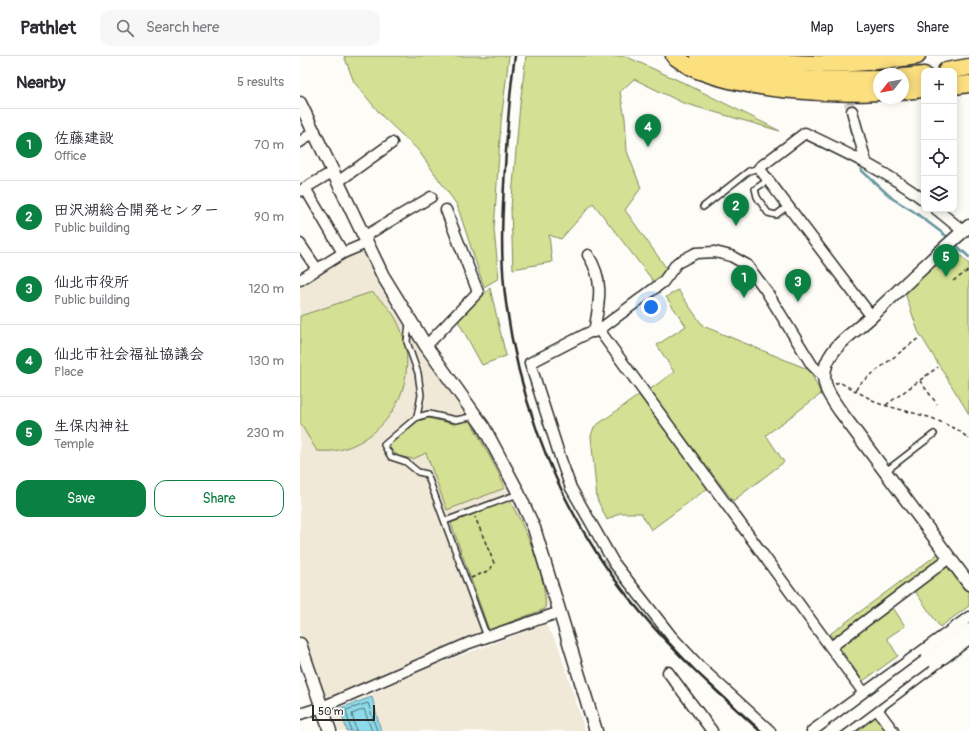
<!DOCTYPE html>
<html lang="en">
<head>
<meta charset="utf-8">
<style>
  body { margin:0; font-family:Pangolin,"Klee One",sans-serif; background:#f7f7f7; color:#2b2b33 }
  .controls { position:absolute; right:12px; top:12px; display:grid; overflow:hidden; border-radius:8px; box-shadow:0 2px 10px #0003 }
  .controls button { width:36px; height:36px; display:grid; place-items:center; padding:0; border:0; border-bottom:1px solid #e1e1e2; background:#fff; color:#2b2b33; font:20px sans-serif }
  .compass { position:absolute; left:573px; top:12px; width:36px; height:36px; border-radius:50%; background:#fff; box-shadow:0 2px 10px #0003; rotate:239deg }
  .scale { position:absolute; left:12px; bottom:10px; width:63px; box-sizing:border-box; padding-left:4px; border:2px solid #2b2b2b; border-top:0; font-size:11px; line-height:14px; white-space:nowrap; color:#2b2b2b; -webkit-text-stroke:3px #fdfcf7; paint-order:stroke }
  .you { position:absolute; left:351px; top:251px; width:14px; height:14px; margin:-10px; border:3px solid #fff; border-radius:50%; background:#1a73e8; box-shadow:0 0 0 6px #1a73e833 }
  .badge { display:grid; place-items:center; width:26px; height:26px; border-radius:50%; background:#0b8043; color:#fff; font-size:13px; font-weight:700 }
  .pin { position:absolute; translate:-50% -33px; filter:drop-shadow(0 1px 2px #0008) }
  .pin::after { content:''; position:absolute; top:21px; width:14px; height:12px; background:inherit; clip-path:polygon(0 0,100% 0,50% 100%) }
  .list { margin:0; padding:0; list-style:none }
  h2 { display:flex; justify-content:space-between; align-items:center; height:52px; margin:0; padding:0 16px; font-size:17px }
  h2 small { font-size:13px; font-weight:400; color:#7c7c81 }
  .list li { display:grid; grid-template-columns:26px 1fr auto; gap:12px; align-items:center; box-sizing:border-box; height:72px; padding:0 16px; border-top:1px solid #e1e1e2 }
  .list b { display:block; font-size:15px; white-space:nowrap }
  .list p { margin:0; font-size:13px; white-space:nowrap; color:#7c7c81 }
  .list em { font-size:13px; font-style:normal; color:#7c7c81 }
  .actions { display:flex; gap:8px; padding:12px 16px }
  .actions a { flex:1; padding:9px 0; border:1px solid #0b8043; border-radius:12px; text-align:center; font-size:14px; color:#0b8043 }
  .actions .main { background:#0b8043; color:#fff }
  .icon { flex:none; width:22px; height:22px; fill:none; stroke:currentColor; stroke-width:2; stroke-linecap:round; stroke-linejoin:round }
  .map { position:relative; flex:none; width:669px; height:675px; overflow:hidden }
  header { display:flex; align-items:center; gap:24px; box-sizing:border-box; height:56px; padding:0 20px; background:#fff; border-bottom:1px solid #e1e1e2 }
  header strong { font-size:19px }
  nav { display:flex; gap:22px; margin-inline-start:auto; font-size:14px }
  .search { width:280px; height:36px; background:#f7f7f7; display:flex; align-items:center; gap:10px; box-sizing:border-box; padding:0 14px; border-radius:12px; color:#7c7c81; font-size:15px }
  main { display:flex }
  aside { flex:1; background:#fff }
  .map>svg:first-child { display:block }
  .built { fill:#f1e9d7 }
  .green { fill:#d4e093; stroke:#80865f }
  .water { fill:#8cdbea; stroke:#65959e }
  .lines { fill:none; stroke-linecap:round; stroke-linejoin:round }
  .shore { stroke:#527177; stroke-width:1 }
  .stream { stroke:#65959e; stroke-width:2.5 }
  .minor-tunnel { stroke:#d3d2ce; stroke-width:10; stroke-dasharray:10 5; stroke-linecap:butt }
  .service-casing { stroke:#2b2b2b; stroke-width:8 }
  .minor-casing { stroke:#2b2b2b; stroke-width:13 }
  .tertiary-casing { stroke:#2b2b2b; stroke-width:15 }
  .trunk-casing { stroke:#2b2b2b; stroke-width:19 }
  .path { stroke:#2b2b2b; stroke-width:1.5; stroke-dasharray:4 3; stroke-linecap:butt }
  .service { stroke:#fdfcf7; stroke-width:5 }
  .minor { stroke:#fdfcf7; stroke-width:10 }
  .tertiary { stroke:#fdfcf7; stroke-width:12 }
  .trunk { stroke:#fce080; stroke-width:16 }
  .rail { stroke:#2b2b2b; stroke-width:2.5 }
  .tertiary-bridge-casing { stroke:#2b2b2b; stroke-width:15; stroke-linecap:butt }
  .tertiary-bridge { stroke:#fdfcf7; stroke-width:12 }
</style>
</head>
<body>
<header>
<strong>Pathlet</strong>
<div class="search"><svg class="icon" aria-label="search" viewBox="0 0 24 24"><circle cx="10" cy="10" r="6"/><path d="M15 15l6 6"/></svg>Search here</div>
<nav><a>Map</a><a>Layers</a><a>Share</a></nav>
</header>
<main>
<aside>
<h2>Nearby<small>5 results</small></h2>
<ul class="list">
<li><span class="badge">1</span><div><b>佐藤建設</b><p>Office</p></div><em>70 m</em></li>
<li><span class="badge">2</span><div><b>田沢湖総合開発センター</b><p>Public building</p></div><em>90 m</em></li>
<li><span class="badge">3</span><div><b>仙北市役所</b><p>Public building</p></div><em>120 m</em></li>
<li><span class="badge">4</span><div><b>仙北市社会福祉協議会</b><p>Place</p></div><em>130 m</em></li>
<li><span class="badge">5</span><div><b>生保内神社</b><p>Temple</p></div><em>230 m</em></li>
</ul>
<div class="actions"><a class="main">Save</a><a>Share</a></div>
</aside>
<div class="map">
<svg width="669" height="675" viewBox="0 0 669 675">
  <rect width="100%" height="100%" fill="#fdfcf7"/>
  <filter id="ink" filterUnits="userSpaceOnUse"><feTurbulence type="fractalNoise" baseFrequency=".025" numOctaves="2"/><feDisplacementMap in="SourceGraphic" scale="8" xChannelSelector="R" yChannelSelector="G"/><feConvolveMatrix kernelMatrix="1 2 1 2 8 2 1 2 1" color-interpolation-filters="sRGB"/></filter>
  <g filter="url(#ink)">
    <g class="built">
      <path d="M66,195L177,370L206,427L230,480L252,544L246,554L128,599L23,646L0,577V228L48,197Z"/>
      <path d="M245,568L257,586L285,675H39L33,656L130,611Z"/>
    </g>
    <g class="green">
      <path d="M44,0H209L201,66L194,174L199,222L184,231L157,149L118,94L82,60L54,26Z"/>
      <path d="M226,0H325L382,26L480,75L383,47L334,23L320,36L325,62L327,95L341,132L325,154L367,213L354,226L293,147L261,183L249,179L252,206L213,213L211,152L220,48Z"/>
      <path d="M655,194L669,208V358L618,275L605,237L643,197Z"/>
      <path d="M190,232L206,300L182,309L158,265Z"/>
      <path d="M378,234L403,270L510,314L521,338L466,379L484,406L433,445L349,334L374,316L357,289L386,270L366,241Z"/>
      <path d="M72,236C81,244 90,252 96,263C124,315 95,380 39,394C32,396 24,395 17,395L0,367V260Z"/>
      <path d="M339,339L408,432L351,474L341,457H320L307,464L297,443L291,380L294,371Z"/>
      <path d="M128,362L154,368L170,364L198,416L205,432L147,454L126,397L113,403L98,400L88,390L118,365Z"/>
      <path d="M209,444C225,470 248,523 245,553L189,574L151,467Z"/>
      <path d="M639,497L669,536V550L640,571L612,531L590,547L605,570L587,582L598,600L563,625L530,578Z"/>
      <path d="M576,652L590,675H550Z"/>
    </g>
    <path class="water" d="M72,641L81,675H47L40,652Z"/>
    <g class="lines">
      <g class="shore">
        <path d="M51,675L46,654L68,647L77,675"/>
        <path d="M56,675L52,658L64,653L72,675"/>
      </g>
      <g class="stream">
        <path d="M551,71L554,86"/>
        <path d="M561,114L593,143L613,155L649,182"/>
        <path d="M654,187L669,201"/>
      </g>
      <path class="minor-tunnel" d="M543,32L552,55"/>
      <g class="service-casing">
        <g id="service">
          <path d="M468,124L455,133L457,141L468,157L476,159L488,150"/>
          <path d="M403,151L449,115L459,112"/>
          <path d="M109,267L107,286L118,317L121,339L117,361"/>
          <path d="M175,360L156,364L129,358L117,361L84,389L91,401L106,406L118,416L127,418L187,581"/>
          <path d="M586,415L634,378"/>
          <path d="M145,465L218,438"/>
        </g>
      </g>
      <g class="minor-casing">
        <g id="minor">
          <path d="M552,55L566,106"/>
          <path d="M0,86L15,75"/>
          <path d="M39,125L92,87"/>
          <path d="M5,132L43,197"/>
          <path d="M0,135L34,115"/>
          <path d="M636,153L663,175"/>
          <path d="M65,180L131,141"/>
          <path d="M0,188L17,213"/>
          <path d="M288,199C305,225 299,247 294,276"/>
          <path d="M0,224L43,197L67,187"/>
          <path d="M572,261L459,112L505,77C547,97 587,116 624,144"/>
          <path d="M299,274L564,637"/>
          <path d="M126,290L178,236L146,154"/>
          <path d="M531,591L649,502"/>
          <path d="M368,616L412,675"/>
          <path d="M576,652L593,675"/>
          <path d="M0,658L22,651L169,587L260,556"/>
          <path d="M470,675L399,610L372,581L314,507L271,432L261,404L230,307L288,277L299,274L363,226L377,207L396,197L415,196L431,200L447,209L465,233L512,309L524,321"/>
          <path d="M512,675L669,561"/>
          <path d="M547,675L669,583"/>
        </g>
      </g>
      <g class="tertiary-casing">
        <g id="tertiary">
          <path d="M0,47L83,220L126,290L183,370L216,432L234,472L296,675"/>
          <path d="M669,170C636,199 604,229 573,259C557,275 530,289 525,313C521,329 531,342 540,355L669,528"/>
          <path d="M0,588L30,675"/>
          <path d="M626,605L669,574"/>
        </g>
      </g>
      <g class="trunk-casing">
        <g id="trunk">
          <path d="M374,0C381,5 389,11 397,14C450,34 523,39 579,36"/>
          <path d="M399,0L466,18L510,24L579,23"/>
          <path d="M430,0C495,11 551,10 617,0"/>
          <path d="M646,15L669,11"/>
          <path d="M603,21L624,19"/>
          <path d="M654,30L669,28"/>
          <path d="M603,35L624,33"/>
        </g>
      </g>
      <g class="path">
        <path d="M653,225L669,214"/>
        <path d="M620,325L637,348"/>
        <path d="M535,328L539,326L580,348L632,362L658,374L669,383"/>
        <path d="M556,334L559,328L620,281"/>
        <path d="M586,349L638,311"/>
        <path d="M171,522L190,514L194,507L175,461"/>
      </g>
      <use href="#service" class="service"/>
      <use href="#minor" class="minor"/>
      <use href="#tertiary" class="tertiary"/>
      <use href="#trunk" class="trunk"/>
      <path class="rail" d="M215,0C210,31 208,63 206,95C203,145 199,196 206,247C218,335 249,424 298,499C342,567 400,621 460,675"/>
      <g class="tertiary-bridge-casing">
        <path id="tertiary-bridge" d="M532,675L626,605"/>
      </g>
      <use href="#tertiary-bridge" class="tertiary-bridge"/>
    </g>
  </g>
</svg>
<div class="controls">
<button>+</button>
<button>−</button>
<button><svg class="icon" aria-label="locate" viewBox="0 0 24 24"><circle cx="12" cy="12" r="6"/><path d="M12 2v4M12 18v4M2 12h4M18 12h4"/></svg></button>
<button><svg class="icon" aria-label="layers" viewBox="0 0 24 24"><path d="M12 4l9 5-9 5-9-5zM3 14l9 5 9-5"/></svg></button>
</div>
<svg class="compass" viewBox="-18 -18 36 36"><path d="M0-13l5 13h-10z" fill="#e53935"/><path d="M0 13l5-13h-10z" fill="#7c7c81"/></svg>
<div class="scale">50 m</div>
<div class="you"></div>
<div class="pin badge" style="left:444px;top:242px">1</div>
<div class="pin badge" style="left:436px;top:170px">2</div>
<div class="pin badge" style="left:498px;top:246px">3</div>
<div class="pin badge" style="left:348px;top:91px">4</div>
<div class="pin badge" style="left:646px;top:221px">5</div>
</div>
</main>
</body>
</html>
